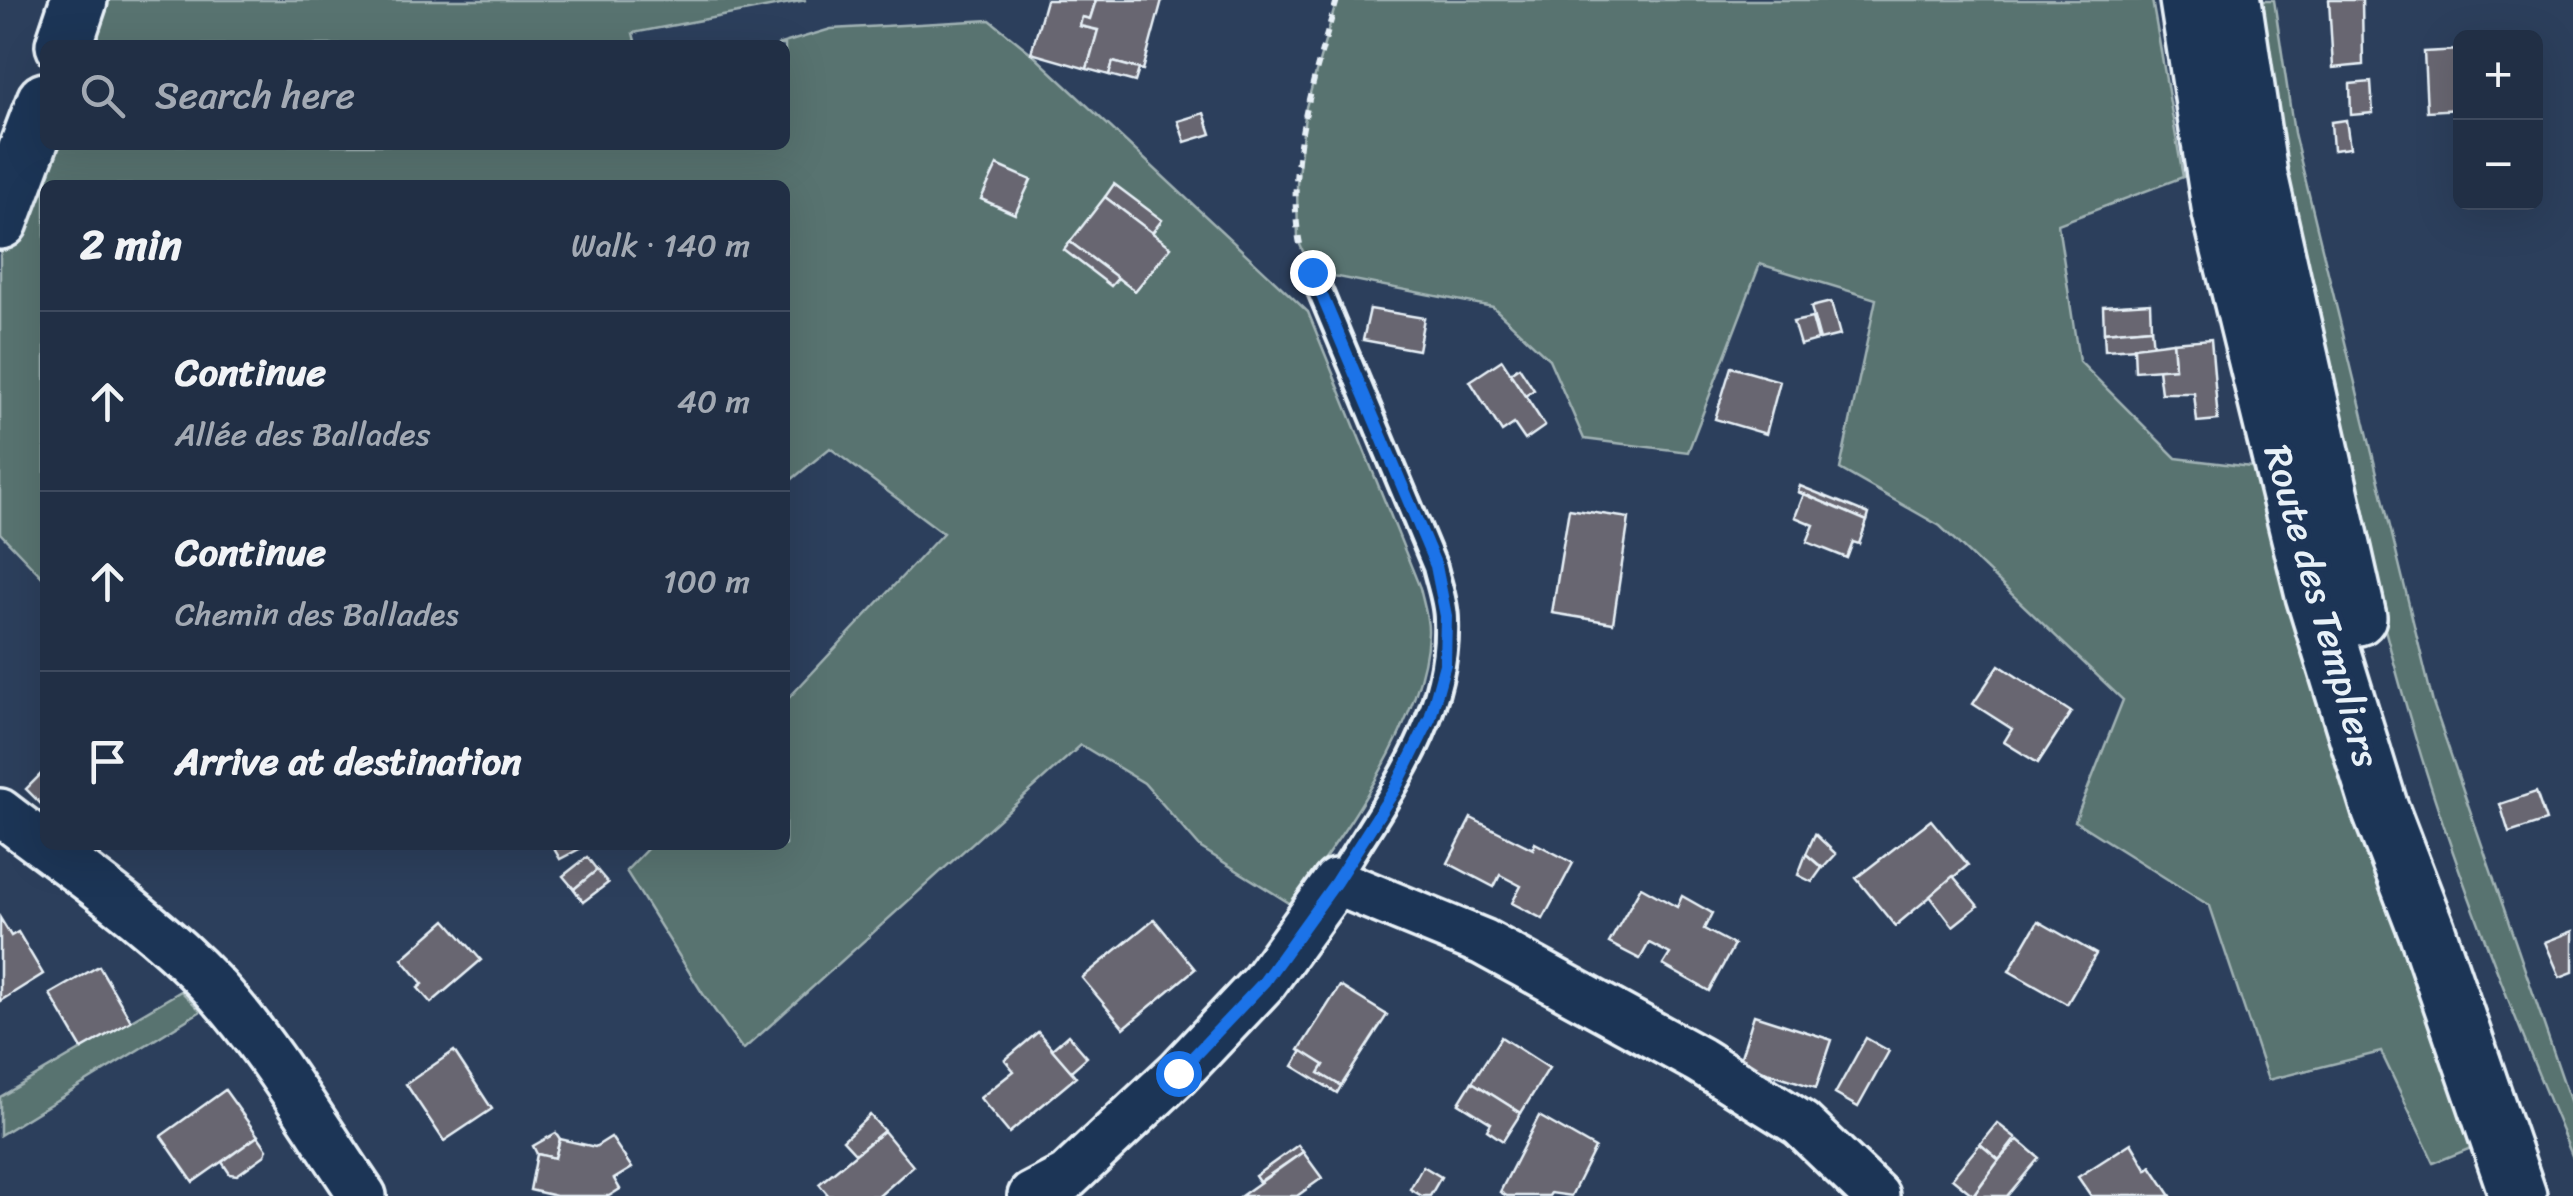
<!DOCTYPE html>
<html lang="en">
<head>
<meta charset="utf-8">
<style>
  body { margin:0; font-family:Sriracha,sans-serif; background:#2d3b50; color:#f1f3f6 }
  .controls { position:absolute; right:30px; top:30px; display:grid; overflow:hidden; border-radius:15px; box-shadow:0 10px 40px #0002 }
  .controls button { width:90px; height:90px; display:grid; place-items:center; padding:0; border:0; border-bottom:2px solid #3e4a5e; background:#212f45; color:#f1f3f6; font:50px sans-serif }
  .stop { position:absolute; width:30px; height:30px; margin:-22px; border:8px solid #1a73e8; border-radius:50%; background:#fff }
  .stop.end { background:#1a73e8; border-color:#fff; box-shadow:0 2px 10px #0008 }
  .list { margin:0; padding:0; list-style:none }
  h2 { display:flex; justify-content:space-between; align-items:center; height:130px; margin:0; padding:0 40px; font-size:42px }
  h2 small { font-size:32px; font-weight:400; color:#a2a9b3 }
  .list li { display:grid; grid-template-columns:65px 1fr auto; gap:30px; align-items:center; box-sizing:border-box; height:180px; padding:0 40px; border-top:2px solid #3e4a5e }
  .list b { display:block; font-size:38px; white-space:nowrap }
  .list p { margin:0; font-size:32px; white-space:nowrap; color:#a2a9b3 }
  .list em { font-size:32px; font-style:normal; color:#a2a9b3 }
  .icon { flex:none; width:55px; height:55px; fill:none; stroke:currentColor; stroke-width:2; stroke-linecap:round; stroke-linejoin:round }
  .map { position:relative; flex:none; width:2573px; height:1196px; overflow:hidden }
  .search { position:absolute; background:#212f45; box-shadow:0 10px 40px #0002; left:40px; top:40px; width:750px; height:110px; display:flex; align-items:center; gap:25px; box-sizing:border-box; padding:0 35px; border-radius:15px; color:#a2a9b3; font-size:38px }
  .panel { position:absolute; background:#212f45; box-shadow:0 10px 40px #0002; left:40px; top:180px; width:750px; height:670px; border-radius:15px }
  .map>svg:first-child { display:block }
  .green { fill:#597370; stroke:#a0b2b4; stroke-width:2.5 }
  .building { fill:#676671; stroke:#e8f1f8; stroke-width:2.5 }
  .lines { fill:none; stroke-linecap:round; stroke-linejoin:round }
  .service-casing { stroke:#e8f1f8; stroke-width:30 }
  .minor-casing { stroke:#e8f1f8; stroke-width:52 }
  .tertiary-casing { stroke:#e8f1f8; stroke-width:62 }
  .secondary-casing { stroke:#e8f1f8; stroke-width:62 }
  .path { stroke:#e8f1f8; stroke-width:6; stroke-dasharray:8 8; stroke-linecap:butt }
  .service { stroke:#1d3557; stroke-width:22 }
  .minor { stroke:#1d3557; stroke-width:45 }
  .tertiary { stroke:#1d3557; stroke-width:55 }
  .secondary { stroke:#1d3557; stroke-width:55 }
  .route { stroke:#1a73e8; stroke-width:12 }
  .labels { text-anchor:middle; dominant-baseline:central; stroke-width:10; stroke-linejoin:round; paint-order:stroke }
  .street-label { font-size:38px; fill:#e8f1f8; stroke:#1d3557 }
</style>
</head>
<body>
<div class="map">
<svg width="2573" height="1196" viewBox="0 0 2573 1196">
  <rect width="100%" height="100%" fill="#2c3f5c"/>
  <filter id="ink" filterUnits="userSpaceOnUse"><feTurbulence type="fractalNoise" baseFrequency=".01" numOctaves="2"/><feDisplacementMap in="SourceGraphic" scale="20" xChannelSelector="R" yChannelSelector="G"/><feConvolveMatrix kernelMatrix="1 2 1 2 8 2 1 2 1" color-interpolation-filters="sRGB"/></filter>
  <g filter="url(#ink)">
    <g class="green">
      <path d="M101,0H806L633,33L636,45H85Z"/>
      <path d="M1337,0H2152L2183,177L2058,224L2079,361L2176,458L2259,468L2481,1144L2434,1163L2381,1052L2268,1080L2210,906L2075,821L2123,700L1940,526L1840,469L1876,299L1760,264L1688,452L1584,439L1549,359L1493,307L1312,272L1298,240L1297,184L1306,107Z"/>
      <path d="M2250,0H2274L2294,133L2433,703L2573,1109V1158C2516,1021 2459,882 2416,739C2343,498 2301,247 2250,0Z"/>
      <path d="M990,20L1031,53L1308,312L1420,588C1423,602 1429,619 1428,633C1425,719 1343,837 1291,904L1201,848L1144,783L1081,745L743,1050L703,994L626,871L651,845H785V702L943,533L830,448L785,485V185H45V580L0,533V255L49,145H785V45H777L831,29Z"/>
      <path d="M181,991L201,1011L0,1135V1097Z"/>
    </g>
    <g class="building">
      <path d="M1046,0H1096L1090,19L1082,17L1080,26L1098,30L1087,69L1031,53Z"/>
      <path d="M1096,0H1162L1143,70L1113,62L1109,75L1087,69L1098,30L1080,26L1082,17L1090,19Z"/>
      <path d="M2329,0H2362L2363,65L2333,68Z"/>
      <path d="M2540,46L2543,105L2536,106V47Z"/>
      <path d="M2460,50V109L2427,111L2424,52Z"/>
      <path d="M1113,62L1139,69L1135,82L1109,75Z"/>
      <path d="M2371,82L2373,113L2351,115L2350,84Z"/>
      <path d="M1204,113L1211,134L1185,142L1178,121Z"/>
      <path d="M2346,120L2350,148L2333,150L2331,122Z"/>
      <path d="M997,165L1031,180L1015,214L981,199Z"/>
      <path d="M1114,184L1162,220L1152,233L1105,197Z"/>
      <path d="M1105,197L1171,247L1135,291L1070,242Z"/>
      <path d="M1070,242L1118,278L1111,286L1064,250Z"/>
      <path d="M1831,302L1840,335L1820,340L1811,307Z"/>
      <path d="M2150,303L2151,328L2104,332L2103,306Z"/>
      <path d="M1370,309L1424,318L1418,350L1363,340Z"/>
      <path d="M1812,318L1818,340L1800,345L1793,322Z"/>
      <path d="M2151,328L2153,347L2105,350L2104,332Z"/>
      <path d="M2211,339L2218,420L2197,422L2194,393H2161L2158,369L2175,368L2173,342Z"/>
      <path d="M2173,342L2175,368L2135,371L2134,347Z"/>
      <path d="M1502,360L1545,426L1525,440L1514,424L1502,432L1470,381Z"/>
      <path d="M1519,367L1534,390L1525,396L1510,373Z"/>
      <path d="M1731,367L1780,381L1766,434L1715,419Z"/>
      <path d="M1800,486L1869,514L1867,521L1798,492Z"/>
      <path d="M1804,494L1867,521L1859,544L1853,542L1847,558L1807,542L1814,525L1795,517Z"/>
      <path d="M1569,509L1629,518L1613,623L1552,613Z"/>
      <path d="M1999,665L2071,712L2038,763L2004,742L2012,729L1973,704Z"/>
      <path d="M45,770V808L26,789Z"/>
      <path d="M2536,792L2546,821L2509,833L2500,804Z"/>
      <path d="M1471,818L1533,849L1535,843L1573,863L1543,919L1512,903L1521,886L1500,875L1494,887L1448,863Z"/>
      <path d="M1931,820L1968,865L1895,926L1856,878Z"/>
      <path d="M1815,834L1836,854L1823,868L1806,854Z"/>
      <path d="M552,845H587L560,859Z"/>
      <path d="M1806,854L1822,868L1812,882L1798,875Z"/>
      <path d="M587,857L597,870L574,889L563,876Z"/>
      <path d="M597,870L608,883L583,902L574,889Z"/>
      <path d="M1953,876L1978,906L1953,926L1930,896Z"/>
      <path d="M1641,887L1677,907L1682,896L1712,913L1704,929L1734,945L1709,991L1663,965L1670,954L1649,943L1640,959L1609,943Z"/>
      <path d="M0,918L11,936L18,932L43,974L0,1001Z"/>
      <path d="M1154,919L1195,969L1124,1028L1082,978Z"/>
      <path d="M446,920L481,960L431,1003L418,988L423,984L402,959Z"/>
      <path d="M2038,921L2096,954L2067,1004L2009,971Z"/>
      <path d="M2573,931V972L2560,977L2545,942Z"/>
      <path d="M99,966L131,1021L82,1049L50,994Z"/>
      <path d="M1340,986L1387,1015L1341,1086L1319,1073L1324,1065L1299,1050Z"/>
      <path d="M1754,1015L1832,1040L1816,1088L1739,1063Z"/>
      <path d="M1038,1032L1076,1077L1009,1133L980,1098L1014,1071L1005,1060Z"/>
      <path d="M1068,1035L1087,1057L1071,1071L1052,1049Z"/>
      <path d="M1501,1037L1549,1068L1521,1113L1472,1082Z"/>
      <path d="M1866,1038L1889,1051L1858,1107L1835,1094Z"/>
      <path d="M454,1051L492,1109L444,1141L406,1084Z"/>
      <path d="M1302,1051L1324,1065L1319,1073L1341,1086L1337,1093L1293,1066Z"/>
      <path d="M1472,1082L1521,1113L1503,1141L1487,1130L1491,1123L1459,1103Z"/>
      <path d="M225,1090L258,1136L193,1182L161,1136Z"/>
      <path d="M870,1115L884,1131L856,1154L843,1140Z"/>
      <path d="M1539,1116L1595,1148L1571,1196L1551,1193L1549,1196H1507L1500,1192Z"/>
      <path d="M1997,1123L2016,1138L1999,1160L1980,1144Z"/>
      <path d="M884,1131L913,1166L879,1196H829L819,1184Z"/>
      <path d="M556,1133L560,1139L555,1158L537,1154L533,1146Z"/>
      <path d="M258,1136L267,1149L265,1155L237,1175L230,1174L222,1162Z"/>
      <path d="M611,1137L632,1168L614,1179L620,1189L609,1196H556L530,1190L537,1154L555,1158L560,1139L595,1147Z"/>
      <path d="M2018,1140L2039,1158L2007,1196H1973L1999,1160Z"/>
      <path d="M2131,1143L2147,1170L2151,1166L2171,1196H2091L2078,1177Z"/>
      <path d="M1980,1144L1999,1160L1973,1195L1952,1178Z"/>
      <path d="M1298,1145L1303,1152L1259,1182L1255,1176Z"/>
      <path d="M1303,1152L1322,1178L1297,1196H1241Z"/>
      <path d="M1423,1166L1441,1177L1430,1196H1422L1410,1189Z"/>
    </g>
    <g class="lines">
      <g class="service-casing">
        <path id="service" d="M1312,272L1435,567C1439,584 1446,602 1446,620C1450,720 1384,801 1336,882"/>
      </g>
      <g class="minor-casing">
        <g id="minor">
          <path d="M0,812C71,867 150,919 212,985C267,1044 317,1129 363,1196"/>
          <path d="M1031,1196L1067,1177L1178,1073L1264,982L1336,882L1483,942L1699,1060L1801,1124L1876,1196"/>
        </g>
      </g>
      <g class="tertiary-casing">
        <g id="tertiary">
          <path d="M64,45L79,0"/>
          <path d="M0,221L45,101"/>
        </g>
      </g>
      <g class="secondary-casing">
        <g id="secondary">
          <path d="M2188,0L2221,213L2314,595L2380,809L2427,931L2518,1196"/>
          <path d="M2233,0L2259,175L2358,617"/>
        </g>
      </g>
      <path class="path" d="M1300,244C1284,165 1315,75 1337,0"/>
      <use href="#service" class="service"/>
      <use href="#minor" class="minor"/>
      <use href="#tertiary" class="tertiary"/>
      <use href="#secondary" class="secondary"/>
    </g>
  </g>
  <g class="lines" filter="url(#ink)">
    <path class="route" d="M1178,1073L1264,982L1336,882L1395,789L1430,718L1445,664L1446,616L1436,566L1312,272"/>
  </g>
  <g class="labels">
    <g class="street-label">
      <text transform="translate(2322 606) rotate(74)">Route des Templiers</text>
    </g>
  </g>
</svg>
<div class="controls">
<button>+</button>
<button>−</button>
</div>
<div class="stop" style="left:1178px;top:1073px"></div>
<div class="stop end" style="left:1312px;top:272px"></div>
<div class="search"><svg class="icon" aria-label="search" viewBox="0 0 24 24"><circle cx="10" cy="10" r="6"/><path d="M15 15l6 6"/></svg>Search here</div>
<section class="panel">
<h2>2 min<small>Walk · 140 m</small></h2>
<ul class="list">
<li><svg class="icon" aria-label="ahead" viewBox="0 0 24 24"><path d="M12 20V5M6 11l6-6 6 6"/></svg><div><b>Continue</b><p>Allée des Ballades</p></div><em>40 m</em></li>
<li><svg class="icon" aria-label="ahead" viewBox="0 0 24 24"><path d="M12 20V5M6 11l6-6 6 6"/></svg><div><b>Continue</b><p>Chemin des Ballades</p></div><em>100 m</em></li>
<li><svg class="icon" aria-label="arrive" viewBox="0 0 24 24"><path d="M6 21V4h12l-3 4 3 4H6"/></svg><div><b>Arrive at destination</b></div></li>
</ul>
</section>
</div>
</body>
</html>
